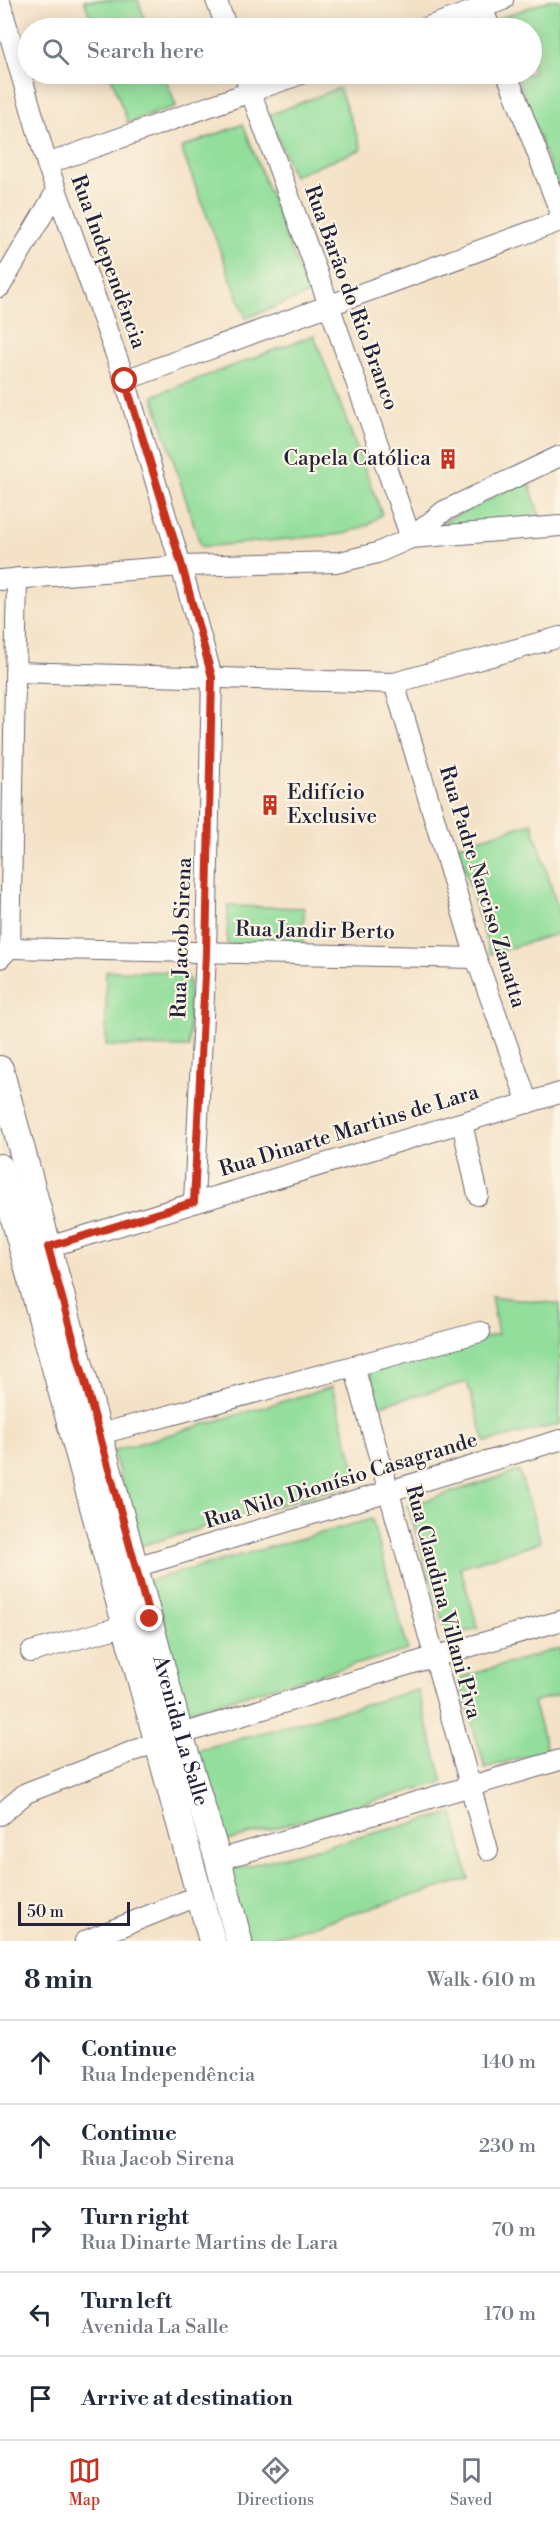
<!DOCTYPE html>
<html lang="en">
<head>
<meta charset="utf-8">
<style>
  body { margin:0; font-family:"Libre Bodoni",serif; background:#f2f2f3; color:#1f2937 }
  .scale { position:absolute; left:18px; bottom:15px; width:112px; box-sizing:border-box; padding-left:6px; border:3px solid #22223b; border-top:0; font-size:16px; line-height:21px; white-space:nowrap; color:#22223b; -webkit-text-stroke:4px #fcf5e5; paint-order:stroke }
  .stop { position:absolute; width:18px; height:18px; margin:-14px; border:4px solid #c8321e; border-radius:50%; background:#fff }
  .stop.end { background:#c8321e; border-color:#fff; box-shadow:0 2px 6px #0008 }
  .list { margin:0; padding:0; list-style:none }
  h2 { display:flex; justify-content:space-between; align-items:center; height:78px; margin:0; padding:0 24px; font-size:26px }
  h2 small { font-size:20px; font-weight:400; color:#747a83 }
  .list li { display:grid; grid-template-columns:39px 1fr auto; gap:18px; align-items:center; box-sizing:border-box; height:84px; padding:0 24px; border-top:2px solid #e0e1e3 }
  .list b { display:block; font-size:22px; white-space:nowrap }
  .list p { margin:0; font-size:20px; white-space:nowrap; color:#747a83 }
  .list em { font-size:20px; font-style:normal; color:#747a83 }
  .icon { flex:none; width:33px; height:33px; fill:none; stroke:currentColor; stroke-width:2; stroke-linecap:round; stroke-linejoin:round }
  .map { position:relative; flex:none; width:560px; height:1941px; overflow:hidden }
  .search { position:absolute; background:#fff; box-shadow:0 3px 15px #0003; left:18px; right:18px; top:18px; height:66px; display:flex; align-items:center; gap:15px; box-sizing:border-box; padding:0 21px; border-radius:33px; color:#747a83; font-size:22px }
  .sheet { height:498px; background:#fff }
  nav { display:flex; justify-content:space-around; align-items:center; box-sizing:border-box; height:84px; border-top:2px solid #e0e1e3; background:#fff; font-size:16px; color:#747a83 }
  nav a { display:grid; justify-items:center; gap:3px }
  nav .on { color:#c8321e }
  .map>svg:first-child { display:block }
  .green { fill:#93de9b; stroke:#5a806b; stroke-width:1.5 }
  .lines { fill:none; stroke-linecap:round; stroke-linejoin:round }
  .minor-casing { stroke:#6c656c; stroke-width:22 }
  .major-casing { stroke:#6c656c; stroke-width:28 }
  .minor { stroke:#fff; stroke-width:20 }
  .major { stroke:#fff; stroke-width:26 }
  .route { stroke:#c8321e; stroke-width:8 }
  .labels { text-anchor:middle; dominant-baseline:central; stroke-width:4.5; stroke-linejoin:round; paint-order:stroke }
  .street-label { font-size:21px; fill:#22223b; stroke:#fcf5e5 }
  .poi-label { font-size:21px; fill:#22223b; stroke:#fcf5e5; text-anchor:end }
</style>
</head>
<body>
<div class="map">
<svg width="560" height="1941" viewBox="0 0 560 1941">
  <rect width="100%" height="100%" fill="#fcf5e5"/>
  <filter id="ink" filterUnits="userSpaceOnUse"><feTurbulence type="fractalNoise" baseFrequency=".0167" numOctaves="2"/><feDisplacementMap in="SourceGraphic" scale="12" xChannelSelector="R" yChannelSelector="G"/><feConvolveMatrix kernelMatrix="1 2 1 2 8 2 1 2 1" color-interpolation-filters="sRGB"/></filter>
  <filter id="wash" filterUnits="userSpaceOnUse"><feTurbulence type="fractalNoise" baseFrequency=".008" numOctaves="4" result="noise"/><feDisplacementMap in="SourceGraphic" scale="24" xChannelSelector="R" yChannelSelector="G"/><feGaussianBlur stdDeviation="1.35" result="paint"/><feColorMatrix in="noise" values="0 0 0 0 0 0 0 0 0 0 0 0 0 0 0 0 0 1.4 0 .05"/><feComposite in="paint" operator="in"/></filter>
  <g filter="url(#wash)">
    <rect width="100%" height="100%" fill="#f4e2c7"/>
    <g class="green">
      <path d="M84,0H138L148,28H94Z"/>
      <path d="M550,0H560V195L516,74H532V28H500L497,19Z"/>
      <path d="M110,74H164L176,106L128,123Z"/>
      <path d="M339,88L362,149L293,176L269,115Z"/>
      <path d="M243,124L308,294L246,318L181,148Z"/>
      <path d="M314,335L382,514L368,525L344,534L201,547L153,396Z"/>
      <path d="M528,480L541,520L418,534Z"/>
      <path d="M532,823L560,916V933L490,954L458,845Z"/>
      <path d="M228,906L304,908L303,946L227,944Z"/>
      <path d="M106,971L183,972L189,980V1047L106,1046Z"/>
      <path d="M491,1296L560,1304V1424L485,1442L467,1382L380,1405L369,1371L498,1334Z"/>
      <path d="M332,1387L359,1482L140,1546L113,1451Z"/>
      <path d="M519,1471L541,1542L460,1567L478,1628L448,1637L408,1506Z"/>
      <path d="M372,1519L408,1650L184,1712L147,1581Z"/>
      <path d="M560,1648V1694L533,1702L547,1750L485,1768L459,1678Z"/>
      <path d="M418,1690L443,1782L219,1843L194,1751Z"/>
      <path d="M453,1813L469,1879L261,1941H247L227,1871Z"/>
    </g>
  </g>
  <g filter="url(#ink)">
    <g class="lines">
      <g class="minor-casing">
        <g id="minor">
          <path d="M216,0L227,28"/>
          <path d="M480,0L490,28"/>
          <path d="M0,2L47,164L125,380L181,566L212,677L206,954L194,1201"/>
          <path d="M425,28L503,0"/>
          <path d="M244,74L329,305L411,538"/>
          <path d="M507,74L560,212"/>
          <path d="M47,164L301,74"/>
          <path d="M0,287L56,192"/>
          <path d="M125,380L560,221"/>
          <path d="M411,538L444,511L560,456"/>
          <path d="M0,580L181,566L340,562L377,553L411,538L560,526"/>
          <path d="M17,672L394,683L560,637"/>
          <path d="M394,683L476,958L528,1103"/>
          <path d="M10,948L476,958"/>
          <path d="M0,958L10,948L17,578"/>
          <path d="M462,1123L478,1195"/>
          <path d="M48,1247L560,1093"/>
          <path d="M354,1366L488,1850"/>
          <path d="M100,1434L480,1332"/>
          <path d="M135,1567L560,1440"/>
          <path d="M31,1652L138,1622"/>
          <path d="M0,1815L26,1793L159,1741L433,1657L560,1621"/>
          <path d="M218,1860L560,1760"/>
          <path d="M85,1941L200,1895"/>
        </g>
      </g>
      <g class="major-casing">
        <g id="major">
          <path id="s1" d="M0,1069L180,1734L218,1860L239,1941"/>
          <path d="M0,1167L212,1941"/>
        </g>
      </g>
      <use href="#minor" class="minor"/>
      <use href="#major" class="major"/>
    </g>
  </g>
  <g class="lines" filter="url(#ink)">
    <path class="route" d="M125,381L182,566L212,677L206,954L194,1202L48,1247L150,1619"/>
  </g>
  <defs>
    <g id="building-bare" transform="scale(1.62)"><path d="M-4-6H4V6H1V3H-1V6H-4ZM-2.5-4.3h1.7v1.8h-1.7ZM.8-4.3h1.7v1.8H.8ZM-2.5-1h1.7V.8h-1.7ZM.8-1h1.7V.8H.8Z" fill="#c8321e" stroke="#fcf5e5" stroke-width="2.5" paint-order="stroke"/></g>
  </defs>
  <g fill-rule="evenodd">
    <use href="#building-bare" x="448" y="459"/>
    <use href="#building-bare" x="270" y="805"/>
  </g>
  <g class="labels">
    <g class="street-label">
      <text transform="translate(108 262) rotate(70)">Rua Independência</text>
      <text transform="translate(351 298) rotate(70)">Rua Barão do Rio Branco</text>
      <text transform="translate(482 887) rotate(73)">Rua Padre Narciso Zanatta</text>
      <text transform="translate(315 931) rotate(1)">Rua Jandir Berto</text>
      <text transform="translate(182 938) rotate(-88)">Rua Jacob Sirena</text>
      <text transform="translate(349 1131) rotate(-17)">Rua Dinarte Martins de Lara</text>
      <text transform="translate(341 1481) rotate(-17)">Rua Nilo Dionísio Casagrande</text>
      <text transform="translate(443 1602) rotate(75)">Rua Claudina Villani Piva</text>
      <text stroke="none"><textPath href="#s1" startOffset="686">Avenida La Salle</textPath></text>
    </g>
    <g class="poi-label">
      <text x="431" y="459">Capela Católica</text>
      <text x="287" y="793" text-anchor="start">Edifício<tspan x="287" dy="24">Exclusive</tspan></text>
    </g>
  </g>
</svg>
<div class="scale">50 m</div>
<div class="stop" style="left:125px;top:381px"></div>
<div class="stop end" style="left:150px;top:1619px"></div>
<div class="search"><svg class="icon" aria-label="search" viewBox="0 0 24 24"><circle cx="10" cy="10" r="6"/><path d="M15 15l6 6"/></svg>Search here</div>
</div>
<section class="sheet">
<h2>8 min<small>Walk · 610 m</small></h2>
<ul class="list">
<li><svg class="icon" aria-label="ahead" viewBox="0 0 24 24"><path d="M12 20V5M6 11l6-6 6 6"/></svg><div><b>Continue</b><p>Rua Independência</p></div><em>140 m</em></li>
<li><svg class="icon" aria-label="ahead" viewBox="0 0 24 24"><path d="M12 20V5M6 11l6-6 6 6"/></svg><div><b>Continue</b><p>Rua Jacob Sirena</p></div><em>230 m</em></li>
<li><svg class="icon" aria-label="right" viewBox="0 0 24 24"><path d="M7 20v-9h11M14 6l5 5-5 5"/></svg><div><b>Turn right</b><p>Rua Dinarte Martins de Lara</p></div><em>70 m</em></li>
<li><svg class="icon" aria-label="left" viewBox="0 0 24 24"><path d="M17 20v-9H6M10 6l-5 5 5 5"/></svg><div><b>Turn left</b><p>Avenida La Salle</p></div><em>170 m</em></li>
<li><svg class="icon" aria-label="arrive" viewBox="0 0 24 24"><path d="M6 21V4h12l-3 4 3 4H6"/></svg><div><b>Arrive at destination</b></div></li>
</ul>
</section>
<nav>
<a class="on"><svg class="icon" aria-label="map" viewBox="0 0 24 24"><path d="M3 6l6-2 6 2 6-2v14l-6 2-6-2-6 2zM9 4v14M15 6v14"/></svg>Map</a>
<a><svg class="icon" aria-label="directions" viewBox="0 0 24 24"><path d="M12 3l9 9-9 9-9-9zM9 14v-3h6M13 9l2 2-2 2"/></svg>Directions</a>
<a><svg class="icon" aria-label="saved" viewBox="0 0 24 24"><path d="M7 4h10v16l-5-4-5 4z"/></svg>Saved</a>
</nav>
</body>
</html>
